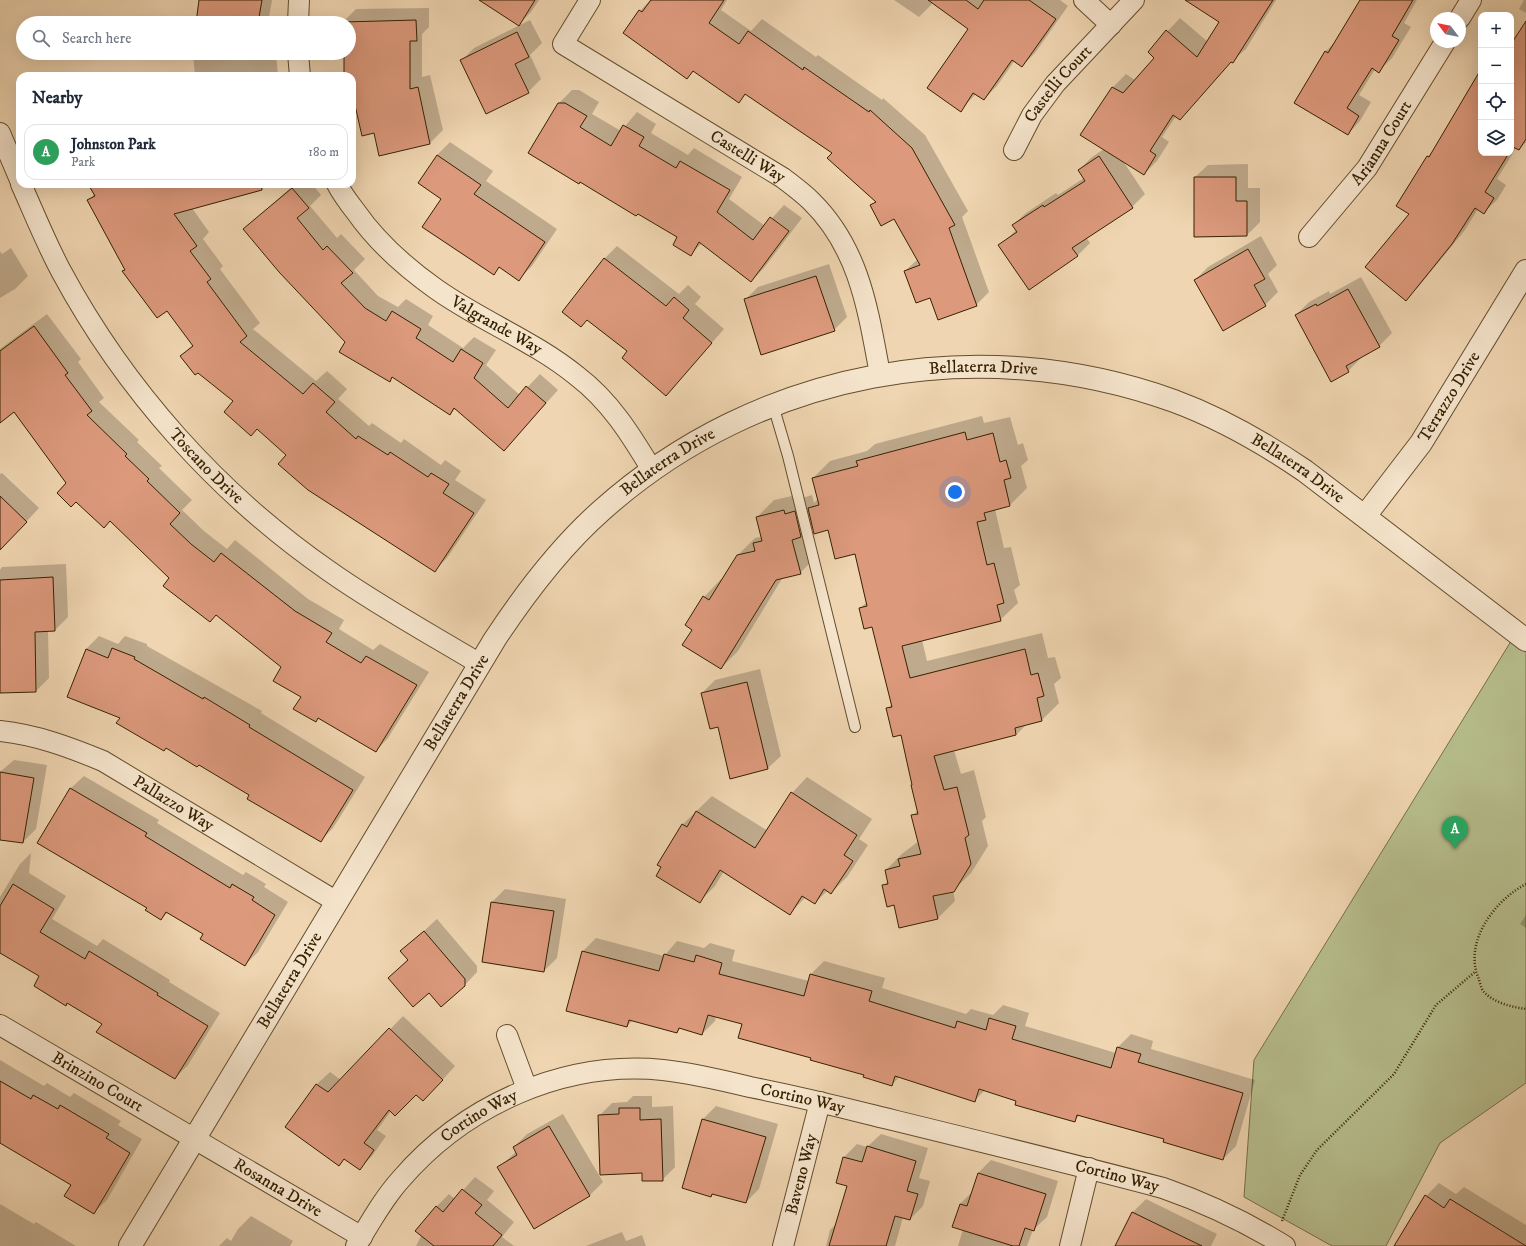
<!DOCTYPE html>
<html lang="en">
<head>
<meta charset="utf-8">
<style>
  body { margin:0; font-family:"IM FELL DW Pica",serif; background:#f2f2f3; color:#1f2937 }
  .controls { position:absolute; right:12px; top:12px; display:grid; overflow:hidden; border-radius:8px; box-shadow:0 4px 16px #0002 }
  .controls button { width:36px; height:36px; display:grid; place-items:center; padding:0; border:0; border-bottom:1px solid #e0e1e3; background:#fff; color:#1f2937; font:20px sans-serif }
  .compass { position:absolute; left:1430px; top:12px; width:36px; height:36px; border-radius:50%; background:#fff; box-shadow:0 4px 16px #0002; rotate:302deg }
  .you { position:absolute; left:955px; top:492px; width:14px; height:14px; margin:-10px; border:3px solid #fff; border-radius:50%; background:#1a73e8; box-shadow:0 0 0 6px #1a73e833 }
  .badge { display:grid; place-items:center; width:26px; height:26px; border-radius:50%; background:#111827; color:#fff; font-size:13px; font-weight:700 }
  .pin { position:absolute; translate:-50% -33px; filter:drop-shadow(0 1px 2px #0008) }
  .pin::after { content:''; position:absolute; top:21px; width:14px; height:12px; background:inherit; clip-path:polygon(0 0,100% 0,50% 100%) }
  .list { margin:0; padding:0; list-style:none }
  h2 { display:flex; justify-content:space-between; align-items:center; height:52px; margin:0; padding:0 16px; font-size:17px }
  h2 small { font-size:13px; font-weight:400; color:#747a83 }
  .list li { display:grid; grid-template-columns:26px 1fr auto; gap:12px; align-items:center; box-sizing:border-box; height:56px; margin:0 8px 8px; padding:0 8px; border:1px solid #e0e1e3; border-radius:12px }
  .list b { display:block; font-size:15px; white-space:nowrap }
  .list p { margin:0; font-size:13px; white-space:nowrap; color:#747a83 }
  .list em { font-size:13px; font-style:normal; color:#747a83 }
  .icon { flex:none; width:22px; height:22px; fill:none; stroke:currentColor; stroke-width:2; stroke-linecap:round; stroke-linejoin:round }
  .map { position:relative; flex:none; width:1526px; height:1246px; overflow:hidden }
  .search { position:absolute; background:#fff; box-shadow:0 4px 16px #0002; left:16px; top:16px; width:340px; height:44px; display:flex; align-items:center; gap:10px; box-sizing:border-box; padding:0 14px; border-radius:22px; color:#747a83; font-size:15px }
  .panel { position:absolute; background:#fff; box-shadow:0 4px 16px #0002; left:16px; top:72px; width:340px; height:116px; border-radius:12px }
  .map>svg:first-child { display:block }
  .green { fill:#b7be8d; stroke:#767046 }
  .shadow { fill:#0003 }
  .building { fill:#dc997c; stroke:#362100 }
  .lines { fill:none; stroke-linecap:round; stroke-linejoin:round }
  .service-casing { stroke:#644e2c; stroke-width:12 }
  .minor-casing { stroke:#644e2c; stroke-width:22 }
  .tertiary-casing { stroke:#644e2c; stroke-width:24 }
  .path { stroke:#362100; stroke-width:2.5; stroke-dasharray:1 2; stroke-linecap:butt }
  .service { stroke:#f5e4cc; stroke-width:10 }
  .minor { stroke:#f5e4cc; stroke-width:20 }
  .tertiary { stroke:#f5e4cc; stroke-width:22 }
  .labels { text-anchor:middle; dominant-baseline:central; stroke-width:4; stroke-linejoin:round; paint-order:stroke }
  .street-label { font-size:17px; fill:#362100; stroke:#f5e4cc }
</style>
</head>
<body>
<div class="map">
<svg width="1526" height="1246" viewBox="0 0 1526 1246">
  <rect width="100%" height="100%" fill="#efd5b1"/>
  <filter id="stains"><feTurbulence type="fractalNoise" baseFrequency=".005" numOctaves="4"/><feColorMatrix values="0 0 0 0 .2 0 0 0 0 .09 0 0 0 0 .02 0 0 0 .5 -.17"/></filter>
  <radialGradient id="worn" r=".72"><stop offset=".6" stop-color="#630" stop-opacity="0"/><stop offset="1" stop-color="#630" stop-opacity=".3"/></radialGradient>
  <path class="green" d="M1516,633L1526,639V1083L1440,1143L1386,1246H1332L1244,1197L1254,1060Z"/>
  <g class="shadow">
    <path d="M201,0H272L268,23H197Z"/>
    <path d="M480,0H539L531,12L519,24Z"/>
    <path d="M650,0H727L721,10L751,31L762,19L816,57L818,55L882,100L883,98L925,135L968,211L962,217L989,292L976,305L931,297L905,271L918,259L895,218L871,206L876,201L833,153L746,94L739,102L694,71L687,78L624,33L640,11Z"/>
    <path d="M894,0H1060L1068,6L1035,53L1022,66L1015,60L997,86L984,99L976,94L960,110L969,28L933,3L919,17Z"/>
    <path d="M1198,0H1276L1246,49L1232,61L1180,119L1176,116L1162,137L1169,142L1157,161L1144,174L1123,161L1145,194L1132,207L1086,237L1090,243L1077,256L1000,246L1016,230L1013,225L1026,213L1056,193L1058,195L1084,178L1079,170L1092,157L1104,149L1081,135L1113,87L1126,74L1135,80L1156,57L1149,51L1180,18L1208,42L1221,21Z"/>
    <path d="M1361,0H1417L1404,23L1411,27L1392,58L1379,71L1375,69L1359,95L1371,102L1360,121L1348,134L1325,52L1337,40Z"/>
    <path d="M1524,0H1526V13L1519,9Z"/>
    <path d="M429,8V27L422,34V77L430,75L443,130L430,143L380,155L374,132L352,88V76H345L344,53H349V23L343,22L356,9Z"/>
    <path d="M530,20L542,43L530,55L541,79L528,92L461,61L474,48Z"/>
    <path d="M1526,23V142L1519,149L1516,148L1497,179L1506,185L1497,200L1484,212L1478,209L1465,230L1419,286L1406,299L1410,214L1397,206L1428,156L1434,151L1481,70V153H1511V46Z"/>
    <path d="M193,53H276L278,76H195Z"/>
    <path d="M572,90H579L599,102L592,114L621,131L637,112L656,124L651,133L688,155L694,148L742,177L729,199L765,226L784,205L802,218L764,268L751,281L702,243L691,254L679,237L638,213L559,103Z"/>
    <path d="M450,142L493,171L486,181L557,229L532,266L519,279L500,267L494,273L442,199L419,183L437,155Z"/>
    <path d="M1248,164V188H1260V222L1247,235L1195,177L1208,165Z"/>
    <path d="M89,184H279L192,208L209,232L203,239L223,266L220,269L260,323L253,329L316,381L327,371L347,389L338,399L369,426L372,423L401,443L404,439L441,465L445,460L461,471L455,480L486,500L447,558L434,571L288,455L234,401L182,356L193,344L167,310L126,270L88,200L95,194Z"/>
    <path d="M295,184H312L321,195L310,206L337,238L341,234L365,259L354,270L378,296L398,307L406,299L433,316L428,325L463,348L474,337L496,350L486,365L520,395L540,374L558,390L504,450L456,408L450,414L393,377L389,381L346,342L244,229Z"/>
    <path d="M1261,236L1277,265L1268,274L1278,292L1265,305L1195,280L1208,267Z"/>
    <path d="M617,246L679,294L688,285L701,297L695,304L724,329L666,395L604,259Z"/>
    <path d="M11,248L28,276L15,289L0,298V251L2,254Z"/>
    <path d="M829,264L847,317L834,330L745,300L758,287Z"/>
    <path d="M1361,277L1392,333L1379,346L1360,357L1361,358L1348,371L1296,315L1309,302L1329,291L1330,294Z"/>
    <path d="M47,314L81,359L78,362L104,398L99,402L139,440L137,442L162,466L159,468L192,500L182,510L204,531L227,549L235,540L308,599L344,620L339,629L373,650L380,644L429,672L388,738L376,751L319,717L316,721L283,667L217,614L210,621L170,578L110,520L67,483L14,411L0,415V349Z"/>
    <path d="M982,416L984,423L1010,417L1018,445L1023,443L1028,460L1021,466L1027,488L1010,505L995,509L1004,548L1011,547L1020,585L1014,590L1018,603L1000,620L922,640L927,661L1042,633L1048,658L1055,657L1061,678L1054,684L1059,703L1042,720L1027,724L1016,735L954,750L961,774L974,770L986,817L982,821L988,846L971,873L953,891L955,901L938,918L895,903L883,886L889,880L886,870L903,853L919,841L912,816L918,810L901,734L887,709L892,704L873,625L860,608L867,602L855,552L829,529L813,525L810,527L817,556L800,573L783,577L738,651L721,668L693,629L704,597L721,579L722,580L737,556L755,538L761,537L757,517L774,500L801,494L802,498L812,495L814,503L818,499L813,478L830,461L867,451L875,444Z"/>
    <path d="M2,473L39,508L0,550V474Z"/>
    <path d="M66,564L68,617L55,630L48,631L49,678L36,691L0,692V570L2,567Z"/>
    <path d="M99,636L118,644L125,636L147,644V646L262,711L261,713L365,777L333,828L320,841L251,795L121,717L86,649Z"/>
    <path d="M760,669L781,756L768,768L731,778L719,726L702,693L715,680Z"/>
    <path d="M14,760L47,765L36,829L23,842L0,839V772Z"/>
    <path d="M84,776L159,820L157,823L243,875L246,872L266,884L264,887L288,902L258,952L245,965L204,934L168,912L161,919L148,907L39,843L71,788Z"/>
    <path d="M807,777L872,819L859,839L868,845L847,877L831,893L828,890L815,903L806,897L790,913L724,871L715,886L699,902L658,864L683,824L712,796L768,831L792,793Z"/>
    <path d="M31,853L29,873L66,896L52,919L97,946L103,939L170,980L169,982L220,1013L188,1065L175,1078L103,1023L68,1003L66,1004L41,976L0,952V897L20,864Z"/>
    <path d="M505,889L566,899L557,958L544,971L492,902Z"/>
    <path d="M1526,915V928L1520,924Z"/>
    <path d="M437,919L477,966V972L464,986L429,991L389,978L408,959L402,951Z"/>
    <path d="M596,938L664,956L677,941L704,948L710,943L735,950L732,961L809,981L811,974L824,961L885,978L882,988L966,1014L971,1009L993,1015L1003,1005L1029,1013L1025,1026L1116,1053L1118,1047L1131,1034L1153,1041L1151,1049L1255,1080L1236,1146L1223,1159L1166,1138L1080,1115L1074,1121L985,1090L975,1100L900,1076L892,1085L865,1074L812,1057L744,1024L716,1016L715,1021L702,1034L681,1028L677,1032L633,1020L627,1026L567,1010L583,951Z"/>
    <path d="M403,1016L455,1066L436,1087L416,1093L391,1111L377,1130L386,1136L372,1156L360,1168L345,1158L339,1165L286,1127L317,1084L330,1072L341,1080Z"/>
    <path d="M0,1060L44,1086L47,1083L70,1097L74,1093L121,1121L118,1125L142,1139L107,1200L94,1212L72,1185L0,1142Z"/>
    <path d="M633,1096H652V1107L673,1106L675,1167L662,1180L643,1172L599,1116L612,1103L627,1102Z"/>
    <path d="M716,1106L778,1124L759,1189L746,1202L714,1193L711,1196L683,1187L703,1119Z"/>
    <path d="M563,1114L603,1182L590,1195L534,1228L499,1167L517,1151L514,1147L527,1134Z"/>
    <path d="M881,1134L928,1148L919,1178L930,1181L923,1206L910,1219L903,1217L895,1246H826L830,1230L837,1223L849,1186L844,1157L857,1144L867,1147Z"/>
    <path d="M991,1160L1058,1181L1047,1217L1033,1230L1027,1246H958L963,1229L953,1226L960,1204L972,1192L978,1173Z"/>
    <path d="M475,1177L494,1191L487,1200L514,1222L502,1237L514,1246H416L436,1207L449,1194L455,1199Z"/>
    <path d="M1439,1183L1456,1194L1464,1187L1526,1225V1246H1395L1426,1196Z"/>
    <path d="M1146,1199L1217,1234L1211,1246H1117L1133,1212Z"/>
    <path d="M0,1204L34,1224L36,1222L76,1246H0Z"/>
    <path d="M251,1216L293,1241L290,1246H219L227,1238L231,1241L238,1229Z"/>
    <path d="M622,1232L626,1241L642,1235L646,1246H586Z"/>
  </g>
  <g class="building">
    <path d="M199,0H262L258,23H196Z"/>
    <path d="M479,0H535L519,26Z"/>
    <path d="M651,0H724L709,23L739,44L748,31L803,70L804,67L869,112L870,110L912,148L955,225L949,228L977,306L938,320L930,298L916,303L904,271L920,265L894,219L881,226L870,205L876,202L827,158L832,153L745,94L739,103L693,71L687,79L623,33L639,10L642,12Z"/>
    <path d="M928,0H966L978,9L984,0H1029L1056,19L1022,67L1012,60L984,100L973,93L961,112L927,88L968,29Z"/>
    <path d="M1185,0H1273L1233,63L1231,62L1180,120L1173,115L1150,151L1156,155L1144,175L1080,135L1112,87L1123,93L1154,58L1148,52L1166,30L1197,57L1219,22Z"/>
    <path d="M1360,0H1413L1392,36L1399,40L1379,73L1372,68L1347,108L1359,116L1348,135L1294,103L1325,51L1328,53Z"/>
    <path d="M416,20L417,41H410V89L418,87L430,144L379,156L374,133L362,136L352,92V76H344V53H349V23H344V22Z"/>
    <path d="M1526,21V139L1519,150L1513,147L1511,150V44Z"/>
    <path d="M517,32L529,57L515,64L529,93L486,114L460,60Z"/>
    <path d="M1481,69V153H1509L1485,192L1494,198L1484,214L1475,208L1452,244L1406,301L1365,267L1409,214L1396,206L1427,156L1429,157Z"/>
    <path d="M558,103H565L587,116L580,127L611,146L623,125L644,137L639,146L676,168L680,161L730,190L717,212L753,240L770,217L789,231L751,282L699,242L691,256L673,245L677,237L638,214L636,216L580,182L579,184L528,153Z"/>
    <path d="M437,155L481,185L474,194L545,242L519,281L499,267L494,275L422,227L441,199L418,183Z"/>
    <path d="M1099,156L1133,208L1072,248L1078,256L1029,290L998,245L1017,232L1012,225L1043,205L1044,207L1085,181L1078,170Z"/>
    <path d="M1194,177H1236V201H1247V236L1194,237Z"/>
    <path d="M88,184H261L262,190L174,214L197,246L190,251L211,279L207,282L247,336L240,342L303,394L313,383L335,402L326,412L356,439L358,436L388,455L390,452L428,477L431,473L449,484L443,493L474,513L435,572L308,490L278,464L286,455L257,429L251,436L224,412L233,401L198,373L195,375L180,356L193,346L167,311L157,318L122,271L125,270L87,200L95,196Z"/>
    <path d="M292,188L309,208L297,218L323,250L327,246L353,273L341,283L365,308L386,321L392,311L421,329L416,338L453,362L461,349L483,363L474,378L508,408L526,386L546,403L504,451L454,408L450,415L392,377L390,382L339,352L345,342L279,272L243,229Z"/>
    <path d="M1248,249L1265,279L1254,285L1266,306L1223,331L1194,280Z"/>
    <path d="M604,258L666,306L674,297L689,310L683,318L712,343L666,396L622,358L627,351L587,320L581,327L562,312Z"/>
    <path d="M816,276L835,331L761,355L744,299Z"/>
    <path d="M1348,289L1380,347L1346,366L1349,372L1331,382L1295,315L1316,304L1317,306Z"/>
    <path d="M34,326L68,373L65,375L92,411L87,415L127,454L125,456L149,479L147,481L180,513L170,524L191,544L214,562L221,553L295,611L332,633L326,642L361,663L366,656L417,685L376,752L318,718L316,722L293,709L301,697L273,681L281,667L216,615L210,622L163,586L169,578L110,521L104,528L76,502L71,507L57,493L66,483L14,412L0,423V351Z"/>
    <path d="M965,432L967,440L993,433L1000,462L1006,460L1011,478L1004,480L1010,506L984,513L986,520L977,522L987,565L994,563L1004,603L997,605L1001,621L902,646L910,678L1025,649L1031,675L1038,673L1044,696L1037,698L1042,721L1015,728L1016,735L934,756L944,790L957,787L969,835L965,838L971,864L954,892L933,896L938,919L899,928L894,905L887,907L882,885L888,884L885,870L900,866L898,859L921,854L911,815L918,814L911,785H912L901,735L893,737L886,708L892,707L872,627L864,629L859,608L867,606L855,554L835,559L828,530L814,534L808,508L819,505L812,478L858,466L856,461Z"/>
    <path d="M0,496L27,522L0,550Z"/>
    <path d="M784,510L785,514L795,511L801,537L792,540L801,574L776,580L721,669L682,645L692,630L685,625L703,596L709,600L737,555L755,551L753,543L762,541L756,517Z"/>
    <path d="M53,577L55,631L35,632L36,692L0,693V580Z"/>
    <path d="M112,648L135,657L134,659L203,699L204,697L250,725L249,727L353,790L321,842L247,799L249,795L199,765L197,767L166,748L164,751L116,723L120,718L67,697L86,649L108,658Z"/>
    <path d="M747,682L768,769L730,779L718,727L710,729L701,693Z"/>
    <path d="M0,772L34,778L23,843L0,840Z"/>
    <path d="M70,788L147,833L145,836L230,888L232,884L254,897L252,900L275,915L245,966L200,939L203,934L166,912L161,920L145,910L147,908L37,843Z"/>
    <path d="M791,792L857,835L844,855L853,861L831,894L824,889L815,904L802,896L790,915L720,870L700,903L656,876L661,867L657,865L682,824L687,827L696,811L755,848Z"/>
    <path d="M13,884L54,909L40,932L85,959L89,951L158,993L157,995L208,1026L175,1079L96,1032L102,1024L67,1003L66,1006L34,986L39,976L0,953V906Z"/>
    <path d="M491,902L554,911L544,972L482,962Z"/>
    <path d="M424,931L465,979V986L441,1007L429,993L413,1007L388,978L408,960L400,951Z"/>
    <path d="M582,951L659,971L664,954L694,962L696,955L722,963L719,974L804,996L810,974L872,991L869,1001L955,1028L957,1021L986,1030L989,1018L1016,1026L1012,1039L1111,1068L1117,1047L1141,1054L1138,1062L1243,1093L1223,1160L1163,1142L1164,1139L1077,1115L1075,1122L1015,1105L1016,1101L979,1089L975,1102L895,1076L892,1086L863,1077L864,1075L810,1060L811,1058L738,1038L742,1024L708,1015L702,1035L679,1028L677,1033L629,1020L627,1027L566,1011Z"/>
    <path d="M389,1028L443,1080L423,1101L416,1095L395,1116L389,1110L364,1143L374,1150L360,1170L344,1159L339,1166L285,1127L316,1084L328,1092Z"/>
    <path d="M0,1081L31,1099L33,1095L58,1109L60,1105L109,1134L106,1138L130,1153L94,1214L64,1196L71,1185L0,1143Z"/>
    <path d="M619,1108H640V1120L661,1119L663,1181H642V1173L600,1175L598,1115L619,1114Z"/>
    <path d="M702,1119L766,1137L746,1203L712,1194L711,1197L682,1188Z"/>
    <path d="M549,1126L590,1196L534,1229L497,1167L517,1155L513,1147Z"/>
    <path d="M867,1146L916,1161L907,1191L918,1194L910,1220L895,1216L886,1246H829L847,1186L836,1183L843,1157L862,1162Z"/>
    <path d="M978,1173L1046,1194L1034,1231L1025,1228L1019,1246H1013L952,1227L960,1204L967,1206Z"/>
    <path d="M462,1189L482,1205L475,1213L502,1235L493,1246H434L415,1231L436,1206L443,1212Z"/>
    <path d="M1425,1195L1444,1208L1450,1199L1526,1246H1394Z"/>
    <path d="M1132,1212L1202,1246H1115Z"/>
  </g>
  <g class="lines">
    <g class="service-casing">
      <path id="service" d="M773,405L788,456L855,727"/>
    </g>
    <g class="minor-casing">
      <g id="minor">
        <path id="s1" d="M590,0L563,44L783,178C792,185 803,193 811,201C860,249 868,311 880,374"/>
        <path d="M1084,0L1111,25"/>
        <path d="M1460,18L1471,0"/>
        <path d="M298,23L299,0"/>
        <path d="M298,53L300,76"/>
        <path d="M0,133L20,180"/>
        <path id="s2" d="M1014,150L1032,115L1055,84L1134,0"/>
        <path id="s3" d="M21,184C34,213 46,243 61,271C125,390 218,494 329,571C377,605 430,634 480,664"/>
        <path id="s4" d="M337,184C342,194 349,203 356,212C377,242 405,267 436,289C481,321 534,341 577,376C610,401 631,435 652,470"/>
        <path id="s5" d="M1309,237L1367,168L1445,42"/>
        <path id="s6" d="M0,731C37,735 69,747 103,761L337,902"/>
        <path id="s7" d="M0,1025L362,1237"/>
        <path d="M507,1035L527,1089"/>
        <path id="s8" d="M356,1246C370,1223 383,1199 401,1179C465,1105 564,1060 663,1070C692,1073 721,1080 750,1087C790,1095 829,1104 868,1114C966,1138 1065,1162 1163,1188C1206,1203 1246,1222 1285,1246"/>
        <path id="s9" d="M783,1246L820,1102"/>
        <path d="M1070,1246L1089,1168"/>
      </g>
    </g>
    <g class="tertiary-casing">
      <g id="tertiary">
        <path id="s10" d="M1365,516L1421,443L1526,271"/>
        <path id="s11" d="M130,1246L495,639C526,592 560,547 602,510C758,371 977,330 1174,401C1220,418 1264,443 1305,471L1526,640"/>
      </g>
    </g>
    <g class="path">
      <path d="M1526,884C1495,900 1464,941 1478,977C1480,982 1481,989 1484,992C1494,1003 1512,1007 1526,1009"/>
      <path d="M1282,1221L1300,1175L1317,1150L1394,1074L1436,1005L1476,971"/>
    </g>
    <use href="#service" class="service"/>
    <use href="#minor" class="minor"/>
    <use href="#tertiary" class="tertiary"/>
  </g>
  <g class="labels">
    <g class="street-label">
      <text stroke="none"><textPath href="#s2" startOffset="80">Castelli Court</textPath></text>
      <text stroke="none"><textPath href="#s5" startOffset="119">Arianna Court</textPath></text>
      <text stroke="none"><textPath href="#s1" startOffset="268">Castelli Way</textPath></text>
      <text stroke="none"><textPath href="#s4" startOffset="216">Valgrande Way</textPath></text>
      <text stroke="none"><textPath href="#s11" startOffset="1293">Bellaterra Drive</textPath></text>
      <text stroke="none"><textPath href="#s10" startOffset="146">Terrazzo Drive</textPath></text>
      <text stroke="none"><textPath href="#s11" startOffset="958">Bellaterra Drive</textPath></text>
      <text stroke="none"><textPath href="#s3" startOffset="340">Toscano Drive</textPath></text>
      <text stroke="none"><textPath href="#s11" startOffset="1629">Bellaterra Drive</textPath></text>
      <text stroke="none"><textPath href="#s11" startOffset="634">Bellaterra Drive</textPath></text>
      <text stroke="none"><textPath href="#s6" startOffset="190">Pallazzo Way</textPath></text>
      <text stroke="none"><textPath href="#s11" startOffset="310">Bellaterra Drive</textPath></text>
      <text stroke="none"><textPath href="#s7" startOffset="113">Brinzino Court</textPath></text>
      <text stroke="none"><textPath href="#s8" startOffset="518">Cortino Way</textPath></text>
      <text stroke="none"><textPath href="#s8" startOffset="182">Cortino Way</textPath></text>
      <text stroke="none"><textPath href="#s9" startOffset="74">Baveno Way</textPath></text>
      <text stroke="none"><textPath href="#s8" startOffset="842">Cortino Way</textPath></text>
      <text stroke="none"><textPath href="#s7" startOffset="322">Rosanna Drive</textPath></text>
    </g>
  </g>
  <rect width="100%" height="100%" filter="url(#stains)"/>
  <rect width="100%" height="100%" fill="url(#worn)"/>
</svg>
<div class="controls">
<button>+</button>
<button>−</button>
<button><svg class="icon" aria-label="locate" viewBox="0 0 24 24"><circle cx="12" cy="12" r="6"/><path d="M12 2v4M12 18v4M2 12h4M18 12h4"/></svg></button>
<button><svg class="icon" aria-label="layers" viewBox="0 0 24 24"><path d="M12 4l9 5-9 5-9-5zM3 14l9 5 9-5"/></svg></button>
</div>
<svg class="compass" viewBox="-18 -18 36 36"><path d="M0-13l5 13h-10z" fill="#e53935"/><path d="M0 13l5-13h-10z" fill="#747a83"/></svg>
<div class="you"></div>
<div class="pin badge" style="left:1455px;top:849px;background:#2e9e5b">A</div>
<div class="search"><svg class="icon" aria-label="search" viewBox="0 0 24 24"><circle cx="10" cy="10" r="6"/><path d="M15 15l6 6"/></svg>Search here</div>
<section class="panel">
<h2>Nearby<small></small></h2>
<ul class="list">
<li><span class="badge" style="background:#2e9e5b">A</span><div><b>Johnston Park</b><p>Park</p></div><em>180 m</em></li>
</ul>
</section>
</div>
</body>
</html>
